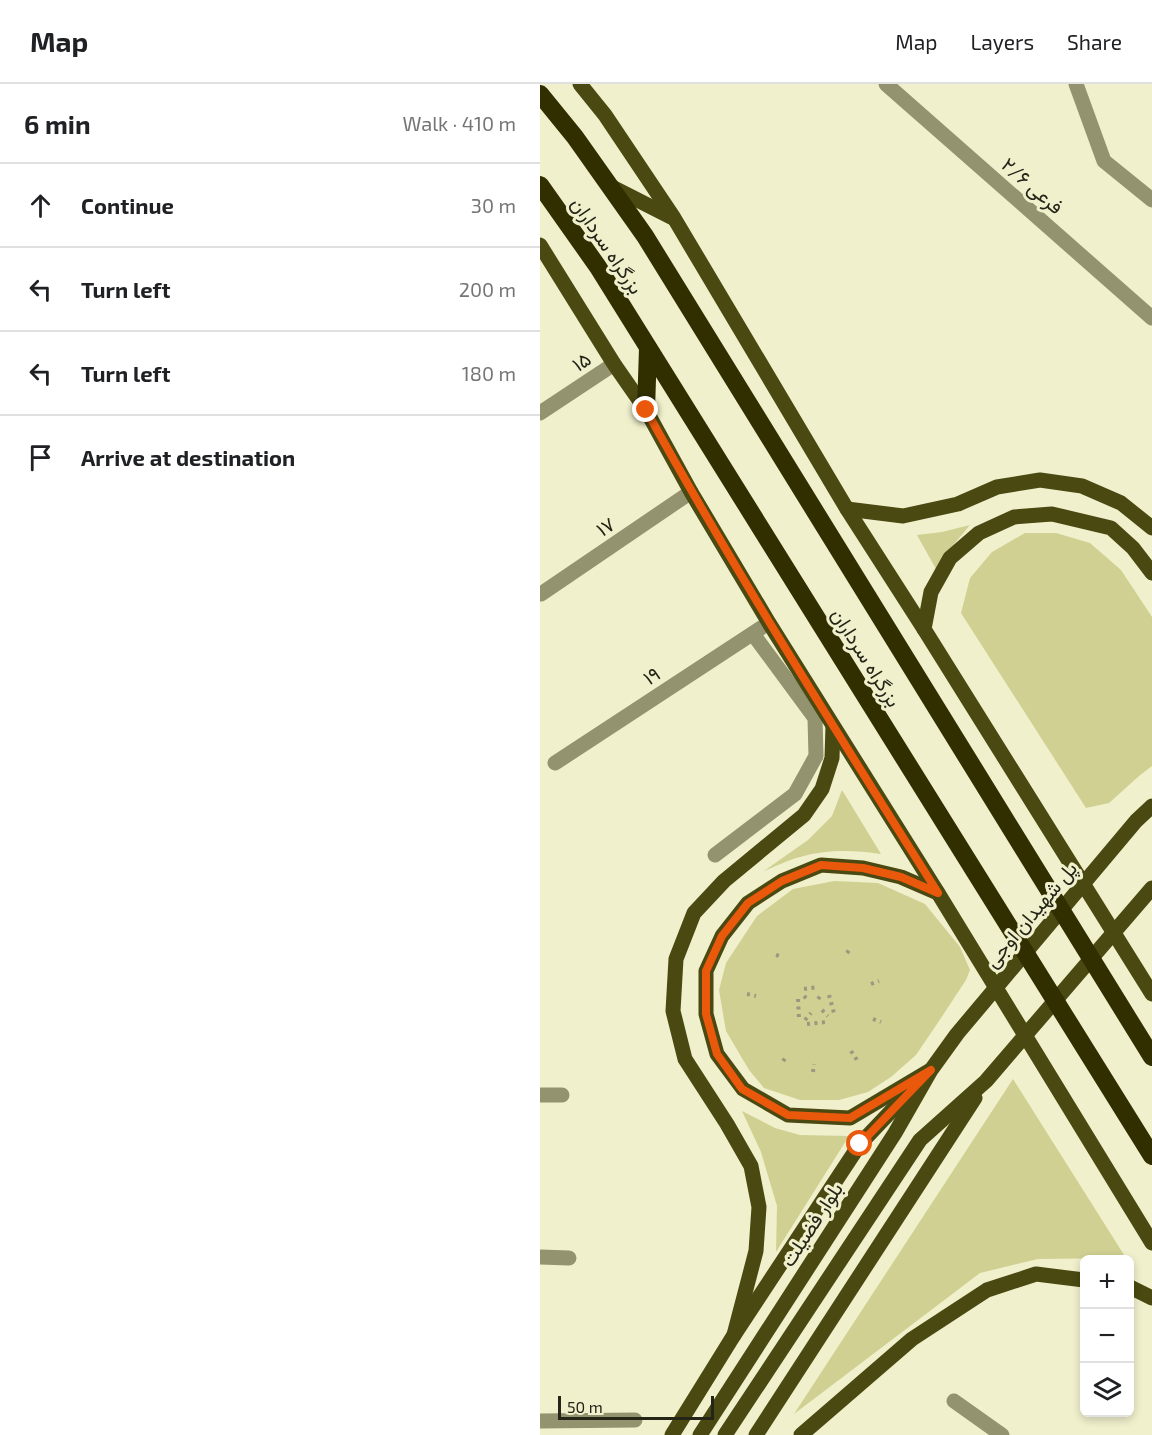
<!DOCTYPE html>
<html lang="en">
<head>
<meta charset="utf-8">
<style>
  body { margin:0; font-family:"Exo 2",Vazirmatn,sans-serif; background:#f2f2f2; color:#202124 }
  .controls { position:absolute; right:18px; bottom:18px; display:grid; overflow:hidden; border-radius:9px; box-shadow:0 3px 9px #0003 }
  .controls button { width:54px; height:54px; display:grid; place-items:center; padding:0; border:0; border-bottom:2px solid #e0e0e0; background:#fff; color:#202124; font:30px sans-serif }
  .scale { position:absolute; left:18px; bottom:15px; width:156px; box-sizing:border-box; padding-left:6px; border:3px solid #242417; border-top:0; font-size:16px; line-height:21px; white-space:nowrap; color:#242417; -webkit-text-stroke:4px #f0f0cd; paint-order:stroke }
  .stop { position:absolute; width:18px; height:18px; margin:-14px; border:4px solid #ea580c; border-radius:50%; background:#fff }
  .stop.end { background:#ea580c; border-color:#fff; box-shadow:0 2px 6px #0008 }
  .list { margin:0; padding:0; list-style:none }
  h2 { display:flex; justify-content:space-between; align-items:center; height:78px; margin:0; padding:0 24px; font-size:26px }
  h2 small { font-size:20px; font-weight:400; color:#757577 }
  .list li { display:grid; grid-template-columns:39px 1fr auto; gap:18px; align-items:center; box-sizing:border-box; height:84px; padding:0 24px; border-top:2px solid #e0e0e0 }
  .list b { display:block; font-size:22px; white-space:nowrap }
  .list em { font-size:20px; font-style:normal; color:#757577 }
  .icon { flex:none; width:33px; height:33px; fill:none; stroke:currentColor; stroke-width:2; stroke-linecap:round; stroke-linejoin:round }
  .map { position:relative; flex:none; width:612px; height:1351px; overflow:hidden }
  header { display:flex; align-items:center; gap:36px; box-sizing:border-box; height:84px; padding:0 30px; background:#fff; border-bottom:2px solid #e0e0e0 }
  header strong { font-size:28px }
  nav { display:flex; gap:33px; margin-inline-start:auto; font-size:21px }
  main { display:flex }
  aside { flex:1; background:#fff }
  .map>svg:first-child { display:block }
  .green { fill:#d0d092 }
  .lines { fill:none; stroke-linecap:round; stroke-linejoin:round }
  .path { stroke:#999980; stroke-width:4; stroke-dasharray:3 4.5; stroke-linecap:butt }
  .minor { stroke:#939370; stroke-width:15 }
  .major { stroke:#4a4911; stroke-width:15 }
  .highway { stroke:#312f00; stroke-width:18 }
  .route { stroke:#ea580c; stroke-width:8 }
  .labels { text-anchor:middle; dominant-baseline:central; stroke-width:6; stroke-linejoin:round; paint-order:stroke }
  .street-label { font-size:20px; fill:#242417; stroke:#f0f0cd }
</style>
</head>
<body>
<header>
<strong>Map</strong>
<nav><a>Map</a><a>Layers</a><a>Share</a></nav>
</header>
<main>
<aside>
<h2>6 min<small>Walk · 410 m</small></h2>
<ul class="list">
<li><svg class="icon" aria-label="ahead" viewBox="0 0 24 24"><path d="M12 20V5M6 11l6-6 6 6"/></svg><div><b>Continue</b></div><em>30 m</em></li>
<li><svg class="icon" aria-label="left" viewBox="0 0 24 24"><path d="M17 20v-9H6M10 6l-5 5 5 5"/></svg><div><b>Turn left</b></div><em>200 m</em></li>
<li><svg class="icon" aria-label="left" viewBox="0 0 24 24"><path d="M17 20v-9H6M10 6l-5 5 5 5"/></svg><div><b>Turn left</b></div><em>180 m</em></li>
<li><svg class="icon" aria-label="arrive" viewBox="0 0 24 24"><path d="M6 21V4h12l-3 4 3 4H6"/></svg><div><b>Arrive at destination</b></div></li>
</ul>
</aside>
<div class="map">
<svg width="612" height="1351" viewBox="0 0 612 1351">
  <rect width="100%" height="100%" fill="#f0f0cd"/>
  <g class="green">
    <path d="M430,441L409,466L396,485L377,451L402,448Z"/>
    <path d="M485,449H516L550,459L581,486L612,533V682L599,692L569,719L546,724L421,529L430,494L452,468Z"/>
    <path d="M302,706L341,770C314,766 286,765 260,773C247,776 235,783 224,787L268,756L292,732Z"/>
    <path d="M294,797L338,799L385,820L420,863L430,886L426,896L399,937L376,971L351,993L328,1008L299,1016H260L224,1004L209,986L186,947L179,906L186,879L217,832L253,805Z"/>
    <path d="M473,995L586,1174L498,1175L440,1189L254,1330Z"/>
    <path d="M202,1027L235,1044L260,1051L309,1052L236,1168L237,1122L221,1068Z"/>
  </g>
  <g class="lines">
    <g class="path">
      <path d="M307,869L310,865"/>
      <path d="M236,871L239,872"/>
      <path d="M331,900L339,897"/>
      <path d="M264,905L278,903"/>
      <path d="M207,910L216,912"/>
      <path d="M289,911L294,929"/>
      <path d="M264,912L269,917"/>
      <path d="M258,915L259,935"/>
      <path d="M278,915L282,910"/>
      <path d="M282,926L288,932"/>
      <path d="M333,935L341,938"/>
      <path d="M265,936L271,929"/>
      <path d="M267,940L286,938"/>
      <path d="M311,967L317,976"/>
      <path d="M243,977L246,973"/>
      <path d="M273,988L274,980"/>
    </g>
    <g class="minor">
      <path d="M346,0L612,234"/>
      <path d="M536,0L564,77L612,116"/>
      <path d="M0,329L74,280"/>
      <path d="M1,510L151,408"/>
      <path d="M15,679L221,544"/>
      <path d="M175,771L255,710L276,672L275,634L213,550"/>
      <path d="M0,1011H22"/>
      <path d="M0,1173L29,1174"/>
      <path d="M414,1317L462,1351"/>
      <path d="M0,1337L95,1336"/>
    </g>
    <g class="major">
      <path d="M40,0L65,31L134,134L307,425L384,545L612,910"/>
      <path d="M70,102L131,133"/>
      <path d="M0,161L74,280L106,326L151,408L229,539L398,809L612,1159"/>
      <path d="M307,425L363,432L418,420L457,403L500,396L542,402L581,419L612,444"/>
      <path d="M384,545L391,508L410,474L439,449L474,433L512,430L571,444L593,464L612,489"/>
      <path d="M389,987L310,1034L248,1031L203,1005L177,970L166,930V887L182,852L208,819L242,797L281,781L323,784L361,793L398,809"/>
      <path d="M590,1203L612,1214"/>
      <path d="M194,1251L216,1167L219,1123L211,1082L187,1040L145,975L133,927L136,875L154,829L184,797L264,731L282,705L292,674L293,642"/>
      <path d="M132,1351L194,1251L320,1060L375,1002"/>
      <path d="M160,1351L355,1049L391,986L417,950L596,737L612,722"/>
      <path d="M185,1351L380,1056L446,997L612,804"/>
      <path d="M216,1351L435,1014"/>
      <path d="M261,1351L372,1255L447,1206L496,1190L544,1196"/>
    </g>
    <g class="highway">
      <path d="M0,10L35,53L105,152L612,973"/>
      <path d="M0,101L58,183L612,1072"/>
      <path d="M106,326L108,264"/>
    </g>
  </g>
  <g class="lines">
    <path class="route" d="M106,326C197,491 298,650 398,809L361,793L323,784L281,781L242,797L208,819L182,852L166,887V930L177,970L202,1005L248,1031L310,1034L391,986L320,1060"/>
  </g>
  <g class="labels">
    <g class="street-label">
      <text transform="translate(493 101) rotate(41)">فرعی ۲/۶</text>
      <text transform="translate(68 161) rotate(56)">بزرگراه سرداران</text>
      <text transform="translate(41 277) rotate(-33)">۱۵</text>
      <text transform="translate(65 442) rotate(-34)">۱۷</text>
      <text transform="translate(327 573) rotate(58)">بزرگراه سرداران</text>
      <text transform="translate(111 591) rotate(-33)">۱۹</text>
      <text transform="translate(490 830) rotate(-50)">پل شهیدان اوجی</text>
      <text transform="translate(271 1140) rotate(-57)">بلوار فضیلت</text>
    </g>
  </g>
</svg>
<div class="controls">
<button>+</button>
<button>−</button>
<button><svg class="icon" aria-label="layers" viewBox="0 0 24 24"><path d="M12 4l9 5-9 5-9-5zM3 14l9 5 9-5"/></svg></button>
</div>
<div class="scale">50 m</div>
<div class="stop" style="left:320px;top:1060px"></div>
<div class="stop end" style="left:106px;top:326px"></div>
</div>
</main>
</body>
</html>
